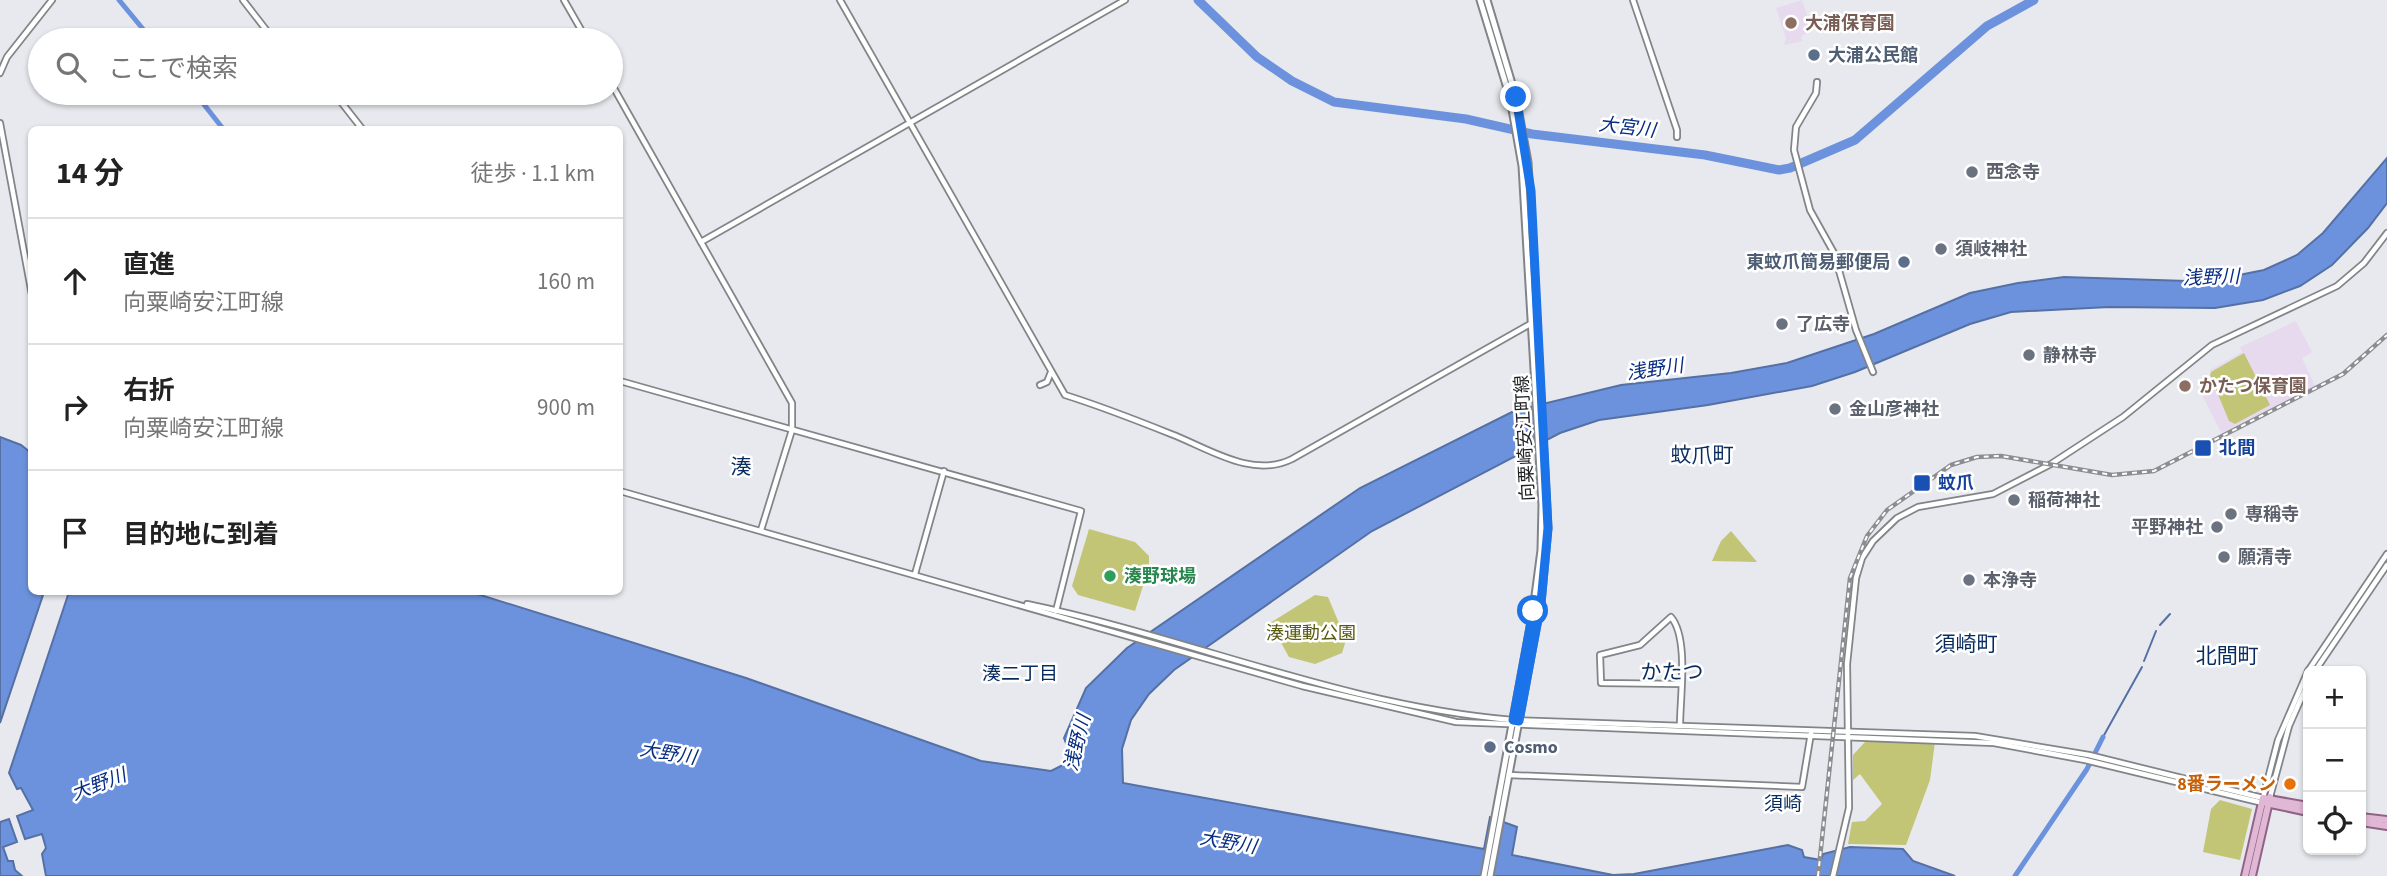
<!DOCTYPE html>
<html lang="ja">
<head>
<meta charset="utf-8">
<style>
  body { margin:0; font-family:"Source Sans 3","Noto Sans JP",sans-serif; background:#f2f2f2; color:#222 }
  .controls { position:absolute; right:21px; bottom:21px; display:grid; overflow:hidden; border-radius:10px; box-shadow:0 2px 5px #0004 }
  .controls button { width:63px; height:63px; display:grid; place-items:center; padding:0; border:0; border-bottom:2px solid #e0e0e0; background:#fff; color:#222; font:35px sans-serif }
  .stop { position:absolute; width:21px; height:21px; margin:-16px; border:5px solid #1a73e8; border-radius:50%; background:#fff }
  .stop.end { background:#1a73e8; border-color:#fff; box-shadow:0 2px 7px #0008 }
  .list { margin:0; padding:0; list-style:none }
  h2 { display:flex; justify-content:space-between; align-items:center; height:91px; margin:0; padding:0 28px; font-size:30px }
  h2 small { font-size:23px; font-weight:400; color:#767676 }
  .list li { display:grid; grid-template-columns:46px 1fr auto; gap:21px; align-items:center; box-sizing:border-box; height:126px; padding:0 28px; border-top:2px solid #e0e0e0 }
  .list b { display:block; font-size:26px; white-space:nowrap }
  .list p { margin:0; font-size:23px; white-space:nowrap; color:#767676 }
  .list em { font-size:23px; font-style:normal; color:#767676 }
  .icon { flex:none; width:38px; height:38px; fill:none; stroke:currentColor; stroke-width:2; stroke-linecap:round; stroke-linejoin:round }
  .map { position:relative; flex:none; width:2387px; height:876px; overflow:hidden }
  .search { position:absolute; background:#fff; box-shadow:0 2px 5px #0004; left:28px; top:28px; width:595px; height:77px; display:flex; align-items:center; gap:18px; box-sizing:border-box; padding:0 24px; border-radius:38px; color:#767676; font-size:26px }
  .panel { position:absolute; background:#fff; box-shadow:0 2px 5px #0004; left:28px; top:126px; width:595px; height:469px; border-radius:10px }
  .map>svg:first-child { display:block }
  .education { fill:#e7daee }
  .green { fill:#c3c576 }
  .water { fill:#6c92dd; stroke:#5570a5; stroke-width:2 }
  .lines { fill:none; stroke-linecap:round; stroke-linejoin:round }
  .stream { stroke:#5570a5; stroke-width:2 }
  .canal { stroke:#6c92dd; stroke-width:5 }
  .river { stroke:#6c92dd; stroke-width:9 }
  .tertiary-casing { stroke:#828588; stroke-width:8 }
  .secondary-casing { stroke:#828588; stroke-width:9 }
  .primary-casing { stroke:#8f6384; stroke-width:10 }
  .tertiary { stroke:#fff; stroke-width:4.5 }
  .secondary { stroke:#fff; stroke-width:5 }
  .primary { stroke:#e0b8d5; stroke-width:6 }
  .rail-casing { stroke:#8b8d91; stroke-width:4.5 }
  .rail { stroke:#fff; stroke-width:2; stroke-dasharray:5; stroke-linecap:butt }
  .route { stroke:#1a73e8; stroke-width:9 }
  .education-dot { fill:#8d6e63; stroke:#fff; stroke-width:2.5 }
  .service-dot { fill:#5c6f8a; stroke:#fff; stroke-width:2.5 }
  .worship-dot { fill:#6b7280; stroke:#fff; stroke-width:2.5 }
  .transit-dot { fill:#1a4fb4; stroke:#fff; stroke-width:2.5 }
  .leisure-dot { fill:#2e9e5b; stroke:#fff; stroke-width:2.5 }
  .food-dot { fill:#e8710a; stroke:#fff; stroke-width:2.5 }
  .labels { text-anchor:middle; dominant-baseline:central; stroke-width:5; stroke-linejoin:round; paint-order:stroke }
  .education-label { font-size:18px; font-weight:bold; fill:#785e54; stroke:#fff; text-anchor:start }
  .service-label { font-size:18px; font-weight:bold; fill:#4e5e75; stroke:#fff; text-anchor:start }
  .worship-label { font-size:18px; font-weight:bold; fill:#5b616d; stroke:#fff; text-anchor:start }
  .street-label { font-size:18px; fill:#1e1f21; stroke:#fff }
  .transit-label { font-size:18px; font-weight:bold; fill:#164399; stroke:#fff; text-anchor:start }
  .leisure-label { font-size:18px; font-weight:bold; fill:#27864d; stroke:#fff; text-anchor:start }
  .park-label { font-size:18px; fill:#585910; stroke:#fff }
  .food-label { font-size:18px; font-weight:bold; fill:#c56008; stroke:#fff; text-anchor:end }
  .water-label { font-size:19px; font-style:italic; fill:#082d83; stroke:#fff }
  .neighbourhood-label { font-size:19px; fill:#082c5f; stroke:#fff }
  .quarter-label { font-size:21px; fill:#082c5f; stroke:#fff }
</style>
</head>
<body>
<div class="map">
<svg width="2387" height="876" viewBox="0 0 2387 876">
  <rect width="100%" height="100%" fill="#e7e9ee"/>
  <g class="education">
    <path d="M1802,0L1812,29L1801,37L1803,41L1784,45L1786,38L1776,8Z"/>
    <path d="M2296,321L2312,352L2302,358L2315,386L2222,434L2201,393L2214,386L2210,370L2242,352L2240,347Z"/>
  </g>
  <g class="green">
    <path d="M2244,353L2270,405L2235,424L2229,421L2210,375L2211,372Z"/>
    <path d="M1089,529L1135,542L1149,556V567L1135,611L1078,595L1072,586Z"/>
    <path d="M1731,531L1757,562L1712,561L1721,541Z"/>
    <path d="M1315,595L1328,597L1346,640L1342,653L1315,664L1289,657L1270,623Z"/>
    <path d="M1865,742H1935L1930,780L1906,845L1848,844L1852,822L1865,821L1882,804L1860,774L1853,780V755Z"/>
    <path d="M2220,800L2252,809L2240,860L2203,852L2211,809Z"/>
  </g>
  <g class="water">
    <path d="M2387,158V203L2368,228L2332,265L2300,286L2263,300L2215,308L2109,307L2011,312L1970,324L1855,372L1812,386L1708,405L1599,420L1560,433L1372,531L1174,670L1149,694L1131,720L1122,749L1123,783L1484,849L1490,817L1517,827L1512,855L1613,875L1634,874L1788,845L1802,850L1804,857L1821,860L1823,854L1850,847L1903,849L1913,861L1955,876H46L42,854L46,848L42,834L25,839L17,816L33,810L21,788L17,789L9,773L69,592H471L746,678L981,761L1051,771L1063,765L1069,751L1064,738L1086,688L1127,648L1360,488L1514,411L1621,385L1731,373L1787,363L1874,334L1970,293L2018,283L2064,277L2187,281L2224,278L2264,270L2297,255L2323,233Z"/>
    <path d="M0,437L21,445L31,453L32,592H44L0,723Z"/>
    <path d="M9,819L17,842L3,847L8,861H13L15,870L22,876H0V822Z"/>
  </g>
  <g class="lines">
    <g class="stream">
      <path d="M2160,625L2170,614"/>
      <path d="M2144,661L2156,631"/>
      <path d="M2103,737L2142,667"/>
    </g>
    <g class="canal">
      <path d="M119,0L152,40"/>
      <path d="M195,93L224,130"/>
      <path d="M2015,876L2087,769L2103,737"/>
    </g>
    <path class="river" d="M1198,0L1257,57L1292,81L1334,102L1466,119L1532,134L1705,155L1779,170L1790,168L1855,140L1987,26L2034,0"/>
    <g class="tertiary-casing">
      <g id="tertiary">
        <path d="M243,0L274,40"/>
        <path d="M564,0L587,40"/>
        <path d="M840,0L1065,395C1100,406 1136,420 1171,434C1208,448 1252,479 1292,459L1532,323"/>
        <path d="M1633,0L1677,130V137"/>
        <path d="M0,73L7,57L52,0"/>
        <path d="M1817,82L1816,93L1796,127L1794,150L1810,210L1834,253L1856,330L1873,372"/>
        <path d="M611,83L792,403V430L761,530"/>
        <path d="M334,93L363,130"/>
        <path d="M0,123L32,295"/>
        <path d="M701,242L1125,0"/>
        <path d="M620,381L1081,511L1056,611"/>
        <path d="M1040,385L1047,382L1051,372"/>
        <path d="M620,491L1302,686L1456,722L1994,743L2085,760L2263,803"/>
        <path d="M915,574L944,471"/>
        <path d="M1027,604C1190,638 1345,706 1513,720L1975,736L2089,755L2263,798L2278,740L2308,671"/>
        <path d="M2308,671L2387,554"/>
        <path d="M2315,671L2387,565"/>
        <path d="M1680,725C1680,697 1689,638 1671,617L1640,645L1600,655L1601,683L1681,684"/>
        <path d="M1509,775L1802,787L1811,733"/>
        <path d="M2270,797L2289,726L2308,683"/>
        <path d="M1833,876L1849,808L1847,664L1856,578L1862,558L1873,541L1897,518L1918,507L1993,494L2051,464L2123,417L2212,345L2337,286L2364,263L2387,233"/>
      </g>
    </g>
    <g class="secondary-casing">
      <g id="secondary">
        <path d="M1480,0L1510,98L1522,166L1542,505L1541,550L1533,611L1484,876"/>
        <path d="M1487,0L1516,97L1528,162L1548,528L1541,603L1490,876"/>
      </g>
    </g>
    <g class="primary-casing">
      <g id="primary">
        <path d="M2266,803L2308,812"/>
        <path d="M2361,817L2387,820"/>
        <path d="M2361,822L2387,826"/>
        <path d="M2245,876L2263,798L2308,806"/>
        <path d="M2252,876L2270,797"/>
      </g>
    </g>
    <use href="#tertiary" class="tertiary"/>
    <use href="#secondary" class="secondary"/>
    <use href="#primary" class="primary"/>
    <g class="rail-casing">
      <path id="rail" d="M1818,876L1850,578L1867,536L1887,510L1951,465L1977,457L2001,456L2112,475L2154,471L2343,374L2387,335"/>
    </g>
    <use href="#rail" class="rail"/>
  </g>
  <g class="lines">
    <path class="route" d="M1516,97L1531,191L1548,528L1541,603L1519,721L1513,720L1533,611"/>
  </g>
  <g class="education-dot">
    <circle cx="1791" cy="23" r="7"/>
    <circle cx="2185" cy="386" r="7"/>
  </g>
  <g class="service-dot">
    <circle cx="1814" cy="55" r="7"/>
    <circle cx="1904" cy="262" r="7"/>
    <circle cx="1490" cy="747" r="7"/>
  </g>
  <g class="worship-dot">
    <circle cx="1972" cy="172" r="7"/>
    <circle cx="1941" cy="249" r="7"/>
    <circle cx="1782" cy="324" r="7"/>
    <circle cx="2029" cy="355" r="7"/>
    <circle cx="1835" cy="409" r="7"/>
    <circle cx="2014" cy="500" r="7"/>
    <circle cx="2231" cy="514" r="7"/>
    <circle cx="2217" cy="527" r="7"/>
    <circle cx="2224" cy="557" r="7"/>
    <circle cx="1969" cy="580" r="7"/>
  </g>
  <g class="transit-dot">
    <rect x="2194" y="439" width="18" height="18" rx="3.5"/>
    <rect x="1913" y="474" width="18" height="18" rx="3.5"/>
  </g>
  <circle class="leisure-dot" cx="1110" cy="576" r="7"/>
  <circle class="food-dot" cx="2290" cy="784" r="7"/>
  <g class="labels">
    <g class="education-label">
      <text x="1805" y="23">大浦保育園</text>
      <text x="2199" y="386">かたつ保育園</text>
    </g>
    <g class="service-label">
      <text x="1828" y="55">大浦公民館</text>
      <text x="1890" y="262" text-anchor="end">東蚊爪簡易郵便局</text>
      <text x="1504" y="747">Cosmo</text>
    </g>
    <g class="worship-label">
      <text x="1986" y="172">西念寺</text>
      <text x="1955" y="249">須岐神社</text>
      <text x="1796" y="324">了広寺</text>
      <text x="2043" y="355">静林寺</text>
      <text x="1849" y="409">金山彦神社</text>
      <text x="2028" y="500">稲荷神社</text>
      <text x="2245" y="514">専稱寺</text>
      <text x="2203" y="527" text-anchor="end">平野神社</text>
      <text x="2238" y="557">願清寺</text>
      <text x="1983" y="580">本浄寺</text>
    </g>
    <g class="street-label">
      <text transform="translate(1525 438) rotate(-93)">向粟崎安江町線</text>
    </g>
    <g class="transit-label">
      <text x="2219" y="448">北間</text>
      <text x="1938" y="483">蚊爪</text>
    </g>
    <g class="leisure-label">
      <text x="1124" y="576">湊野球場</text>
    </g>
    <g class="park-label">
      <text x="1311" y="633">湊運動公園</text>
    </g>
    <g class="food-label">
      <text x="2276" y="784">8番ラーメン</text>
    </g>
    <g class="water-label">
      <text transform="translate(1627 128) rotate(7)">大宮川</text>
      <text transform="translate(2211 278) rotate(-2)">浅野川</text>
      <text transform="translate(1655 370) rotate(-8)">浅野川</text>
      <text transform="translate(1078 743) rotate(-76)">浅野川</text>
      <text transform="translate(668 754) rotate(9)">大野川</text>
      <text transform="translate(99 785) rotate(-21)">大野川</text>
      <text transform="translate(1228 843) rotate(10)">大野川</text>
    </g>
    <g class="neighbourhood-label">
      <text x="1020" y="674">湊二丁目</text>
      <text x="1783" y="804">須崎</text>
    </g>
    <g class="quarter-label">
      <text x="1702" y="455">蚊爪町</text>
      <text x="741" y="467">湊</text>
      <text x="1966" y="644">須崎町</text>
      <text x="2227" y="656">北間町</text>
      <text x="1672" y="672">かたつ</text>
    </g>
  </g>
</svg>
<div class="controls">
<button>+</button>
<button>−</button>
<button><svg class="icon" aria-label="locate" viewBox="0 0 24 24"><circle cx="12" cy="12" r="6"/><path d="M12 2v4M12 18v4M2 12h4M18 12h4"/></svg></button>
</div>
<div class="stop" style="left:1533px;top:611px"></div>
<div class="stop end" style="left:1516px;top:97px"></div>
<div class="search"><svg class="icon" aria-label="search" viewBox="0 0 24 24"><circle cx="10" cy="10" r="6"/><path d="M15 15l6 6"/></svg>ここで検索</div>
<section class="panel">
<h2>14 分<small>徒歩 · 1.1 km</small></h2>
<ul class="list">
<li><svg class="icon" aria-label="ahead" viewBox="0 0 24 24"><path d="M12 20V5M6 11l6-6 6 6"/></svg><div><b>直進</b><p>向粟崎安江町線</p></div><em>160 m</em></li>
<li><svg class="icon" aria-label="right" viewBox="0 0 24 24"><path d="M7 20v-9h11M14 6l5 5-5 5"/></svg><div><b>右折</b><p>向粟崎安江町線</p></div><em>900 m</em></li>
<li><svg class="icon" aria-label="arrive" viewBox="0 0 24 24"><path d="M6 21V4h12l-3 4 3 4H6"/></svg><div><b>目的地に到着</b></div></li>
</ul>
</section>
</div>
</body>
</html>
